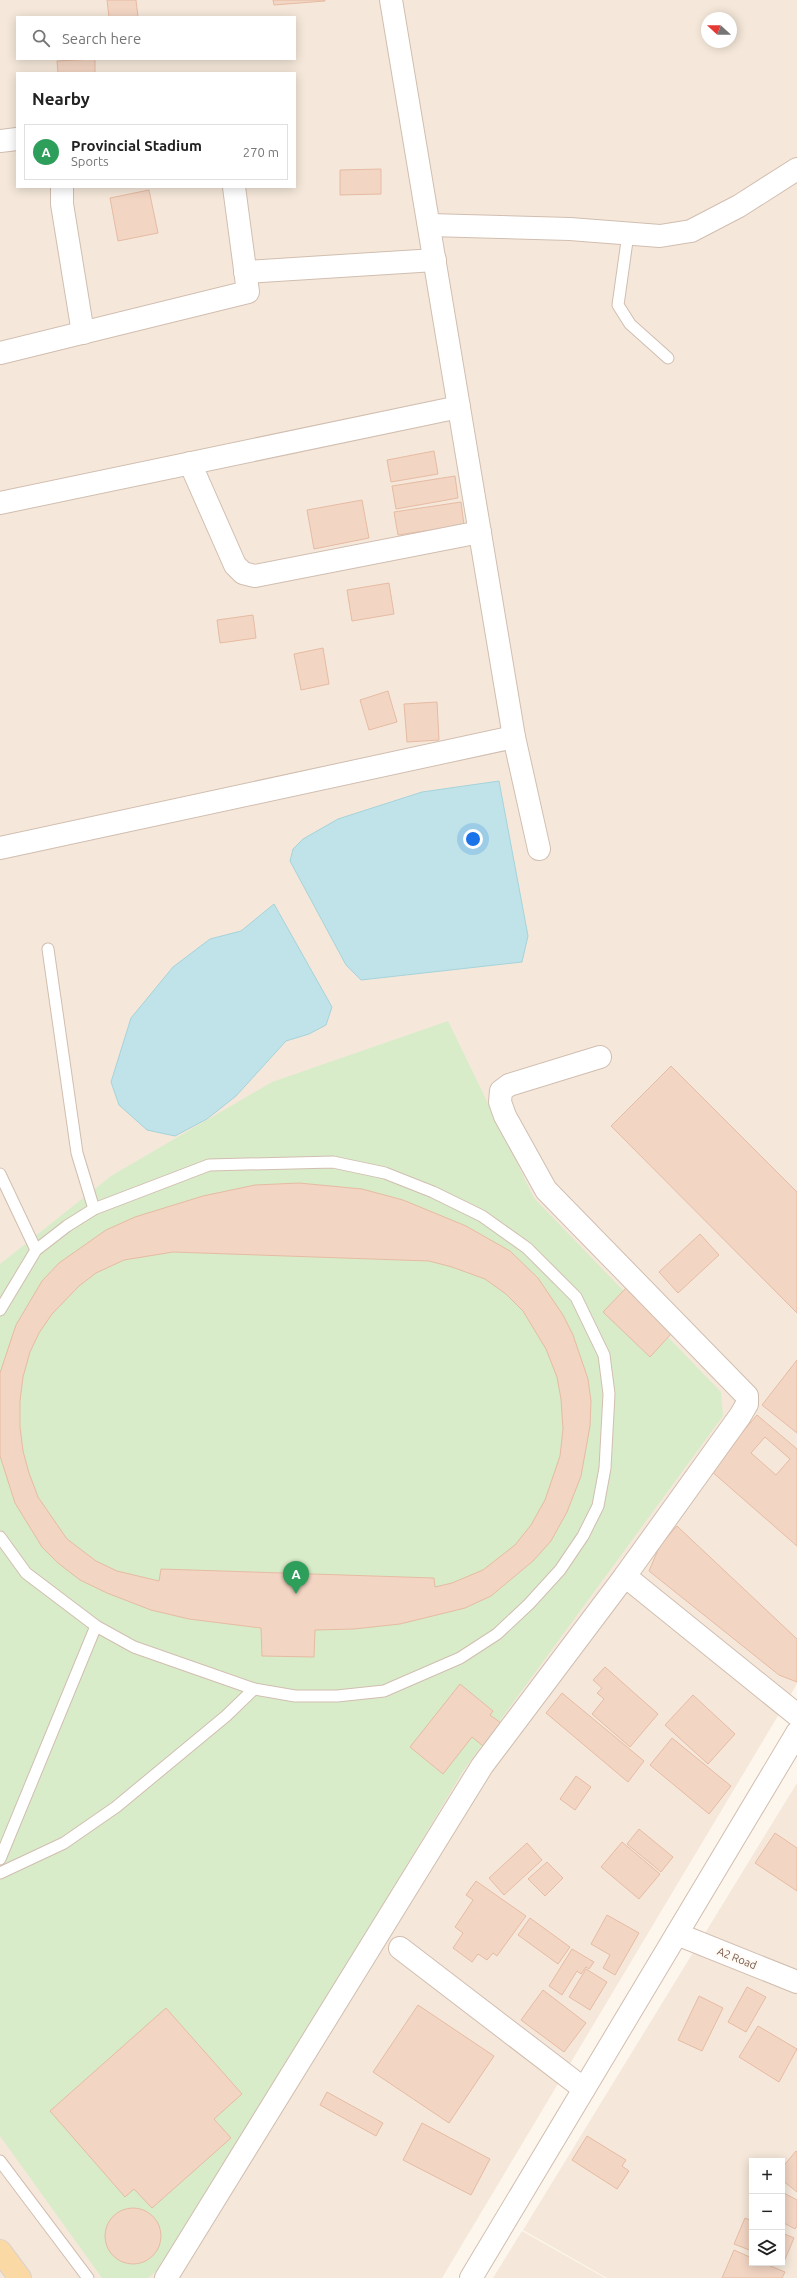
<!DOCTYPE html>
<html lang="en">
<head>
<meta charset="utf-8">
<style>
  body { margin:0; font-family:Ubuntu,sans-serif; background:#f6f6f6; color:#222 }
  .controls { position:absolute; right:12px; bottom:12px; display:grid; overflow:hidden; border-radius:0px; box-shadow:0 2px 10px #0003 }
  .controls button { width:36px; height:36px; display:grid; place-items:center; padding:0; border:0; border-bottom:1px solid #e0e0e0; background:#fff; color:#222; font:20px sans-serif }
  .compass { position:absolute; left:701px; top:12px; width:36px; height:36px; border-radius:50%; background:#fff; box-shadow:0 2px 10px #0003; rotate:291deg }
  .you { position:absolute; left:473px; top:839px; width:14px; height:14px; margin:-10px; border:3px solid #fff; border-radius:50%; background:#1a73e8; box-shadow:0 0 0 6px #1a73e833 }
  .badge { display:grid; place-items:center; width:26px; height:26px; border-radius:50%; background:#e76f51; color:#fff; font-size:13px; font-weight:700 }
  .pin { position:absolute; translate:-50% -33px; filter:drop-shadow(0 1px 2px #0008) }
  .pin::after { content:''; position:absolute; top:21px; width:14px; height:12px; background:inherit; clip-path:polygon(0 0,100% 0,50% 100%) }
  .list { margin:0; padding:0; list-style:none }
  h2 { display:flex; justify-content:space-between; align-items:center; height:52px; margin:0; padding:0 16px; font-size:17px }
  h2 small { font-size:13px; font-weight:400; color:#767676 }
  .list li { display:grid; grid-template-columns:26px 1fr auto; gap:12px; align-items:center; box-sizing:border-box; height:56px; margin:0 8px 8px; padding:0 8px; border:1px solid #e0e0e0; border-radius:0px }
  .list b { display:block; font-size:15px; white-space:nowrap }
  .list p { margin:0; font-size:13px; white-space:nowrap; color:#767676 }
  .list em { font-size:13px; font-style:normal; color:#767676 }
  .icon { flex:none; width:22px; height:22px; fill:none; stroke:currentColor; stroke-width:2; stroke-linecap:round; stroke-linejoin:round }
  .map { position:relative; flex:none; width:797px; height:2278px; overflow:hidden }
  .search { position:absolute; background:#fff; box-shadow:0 2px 10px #0003; left:16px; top:16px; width:280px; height:44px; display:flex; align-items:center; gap:10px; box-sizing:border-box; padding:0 14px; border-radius:0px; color:#767676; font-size:15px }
  .panel { position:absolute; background:#fff; box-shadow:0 2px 10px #0003; left:16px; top:72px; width:280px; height:116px; border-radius:0px }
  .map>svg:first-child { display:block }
  .residential { fill:#f5e8da; fill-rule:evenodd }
  .green { fill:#d8ecc9 }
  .water { fill:#bfe3e8; stroke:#a5d3da }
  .building { fill:#f3d5c3; stroke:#e6bba3; fill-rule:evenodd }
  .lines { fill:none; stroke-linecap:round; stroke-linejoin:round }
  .service-casing { stroke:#d1beb0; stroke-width:13 }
  .minor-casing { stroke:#d1beb0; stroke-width:24 }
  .tertiary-casing { stroke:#d1beb0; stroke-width:24 }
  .primary-casing { stroke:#dad1cd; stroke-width:24 }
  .service { stroke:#fff; stroke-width:11 }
  .minor { stroke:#fff; stroke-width:22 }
  .tertiary { stroke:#fff; stroke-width:22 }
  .primary { stroke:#fbd9a5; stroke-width:22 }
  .labels { text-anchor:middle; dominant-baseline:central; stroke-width:3.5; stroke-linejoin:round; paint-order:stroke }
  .street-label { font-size:11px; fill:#7a5c4d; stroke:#fffaf3 }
</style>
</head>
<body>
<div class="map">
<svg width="797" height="2278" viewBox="0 0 797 2278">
  <rect width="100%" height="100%" fill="#fdf6ec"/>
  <g class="residential">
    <path d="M0,0H797V1684L442,2278H0ZM17,17H295V59H17ZM707,18H731V42H707ZM17,73H295V187H17Z"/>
    <path d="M797,1783V2278H607L523,2230ZM752,2161H782V2263H752Z"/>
    <path d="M522,2231L605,2278H493Z"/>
  </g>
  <path class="green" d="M448,1021L534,1198L721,1392L723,1416L463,1771L172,2258L148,2278H102L0,2136V1264L111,1176L272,1082Z"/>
  <g class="water">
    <path d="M499,781L528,936L522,962L361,980L346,965L290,861L293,849L303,839L338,819L422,792Z"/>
    <path d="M274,904L332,1007L326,1025L309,1034L286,1041L236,1096L207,1119L175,1136L147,1130L119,1105L111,1082L131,1018L173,967L210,939L241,931Z"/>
  </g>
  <g class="building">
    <path d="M107,0H136L138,17H109Z"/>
    <path d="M273,0H325V1L274,5Z"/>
    <path d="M95,59V73H58L57,61Z"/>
    <path d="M381,169V194L340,195V170Z"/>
    <path d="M149,190L158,233L118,241L110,198Z"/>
    <path d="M434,451L438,474L391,482L387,460Z"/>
    <path d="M455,476L458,498L396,509L392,486Z"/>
    <path d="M362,500L369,538L314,549L307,510Z"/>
    <path d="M461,502L464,525L398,535L394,512Z"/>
    <path d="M389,583L394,614L352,621L347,590Z"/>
    <path d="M253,615L256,638L220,643L217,620Z"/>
    <path d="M323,648L329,684L301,690L294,654Z"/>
    <path d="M388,691L397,722L369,730L360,700Z"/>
    <path d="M437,702L439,740L407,742L404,704Z"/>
    <path d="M671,1066L797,1192V1313L611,1126Z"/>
    <path d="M299,1183L362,1189L403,1200L466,1226L510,1251L538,1278L563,1315L573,1335L588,1379L591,1401L590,1426L581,1476L567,1512L551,1541L533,1561L491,1596L465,1608L400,1624L354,1629L315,1630L314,1657L262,1656L261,1628L189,1619L151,1610L107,1593L80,1580L58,1563L42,1547L15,1503L0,1456V1373L16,1325L42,1281L59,1263L106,1230L135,1217L203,1196L255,1185ZM173,1252L429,1261L452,1267L485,1279L506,1294L523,1311L546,1349L557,1377L561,1399L563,1429L560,1456L545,1500L531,1525L515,1545L483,1570L452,1583L435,1587L434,1578L161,1569L159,1581L117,1571L96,1561L67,1539L38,1497L29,1473L23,1451L20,1427V1401L23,1377L30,1352L39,1333L52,1314L79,1286L96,1273L124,1260Z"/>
    <path d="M700,1234L719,1255L678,1293L659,1272Z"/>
    <path d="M626,1288L672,1333L650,1357L603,1312Z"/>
    <path d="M797,1360V1433L762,1405Z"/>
    <path d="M757,1415L797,1449V1546L710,1470ZM765,1437L790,1459L776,1475L751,1453Z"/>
    <path d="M677,1526L797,1639V1682L779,1675L649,1571L660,1545Z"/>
    <path d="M605,1667L658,1714L630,1747L592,1714L604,1699L597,1693L602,1688L593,1680Z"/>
    <path d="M460,1684L493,1711L490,1715L501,1723L483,1746L472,1737L443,1774L410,1747Z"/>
    <path d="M562,1693L644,1761L628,1782L546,1713Z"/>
    <path d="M693,1695L735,1734L708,1764L665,1725Z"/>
    <path d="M672,1738L731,1786L709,1814L650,1765Z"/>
    <path d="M576,1776L591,1787L575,1810L560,1799Z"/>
    <path d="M639,1829L673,1857L661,1872L627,1844Z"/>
    <path d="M775,1833L797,1848V1891L755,1863Z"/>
    <path d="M622,1842L660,1874L639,1899L601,1867Z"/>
    <path d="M527,1843L542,1860L504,1895L489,1878Z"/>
    <path d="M547,1862L563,1878L545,1896L528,1879Z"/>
    <path d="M476,1881L526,1916L497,1956L493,1953L487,1960L478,1954L472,1962L453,1948L463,1933L455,1927L473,1900L466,1895Z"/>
    <path d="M607,1915L639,1933L615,1975L603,1968L610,1955L591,1944Z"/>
    <path d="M530,1918L570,1947L558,1964L518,1935Z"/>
    <path d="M572,1949L594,1962L589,1969L586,1967L581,1974L577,1971L562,1995L549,1986Z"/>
    <path d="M586,1969L607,1982L590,2010L569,1997Z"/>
    <path d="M747,1987L766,1997L746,2032L728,2022Z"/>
    <path d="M543,1990L586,2023L564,2052L521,2020Z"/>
    <path d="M699,1996L723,2008L702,2051L678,2040Z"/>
    <path d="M418,2005L494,2056L449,2123L373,2072Z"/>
    <path d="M166,2008L242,2094L214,2119L231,2138L152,2208L134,2189L125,2197L50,2111Z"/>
    <path d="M758,2026L797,2049L779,2082L739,2057Z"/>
    <path d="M327,2092L383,2123L376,2136L320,2105Z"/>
    <path d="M422,2123L490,2159L471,2195L403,2160Z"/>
    <path d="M587,2136L626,2160L622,2166L629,2171L617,2189L572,2160Z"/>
    <path d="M796,2151L797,2152V2192L782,2180V2168Z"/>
    <path d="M782,2192L797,2200V2226L795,2229L782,2222Z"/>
    <circle cx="133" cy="2236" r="28"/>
    <path d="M745,2218L752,2221V2251L734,2244Z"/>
    <path d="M782,2233L794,2238L783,2264L781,2263Z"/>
    <path d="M734,2250L752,2258V2263H763L785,2272L782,2278H722Z"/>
  </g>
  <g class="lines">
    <g class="service-casing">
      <g id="service">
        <path d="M628,234L618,305L630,324L668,358"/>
        <path d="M48,949L77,1153L94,1209"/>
        <path d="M0,1174L36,1250"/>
        <path d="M0,1310L36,1250L67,1226L94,1209L209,1165L333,1162L385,1173L433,1192L482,1216L527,1248L576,1297L604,1355L609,1394L605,1468L598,1506L583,1536L560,1570L529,1604L497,1634L460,1658L384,1691L337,1696H295L254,1689L134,1647L96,1626L26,1573L0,1537"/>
        <path d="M0,1859L96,1626"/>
        <path d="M0,1873L64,1843L116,1807L226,1716L254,1689"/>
        <path d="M0,2161L88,2278"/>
      </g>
    </g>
    <g class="minor-casing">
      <g id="minor">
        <path d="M391,0L514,737L539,849"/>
        <path d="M0,141L17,139"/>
        <path d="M62,187V204L83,333"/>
        <path d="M429,225L570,229L660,236L691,231L739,206L797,169"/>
        <path d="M245,272L435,260"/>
        <path d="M0,353L248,292L234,187"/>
        <path d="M190,463L235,565L243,573L255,576L480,532"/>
        <path d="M0,503L459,407"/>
        <path d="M0,848L514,737"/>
        <path d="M600,1057L509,1085L501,1091L500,1102L505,1116L546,1190L747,1396V1404L740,1416L625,1576"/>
        <path d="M677,1934L797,1982"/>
        <path d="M400,1948L584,2089"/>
        <path d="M166,2278L482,1766L625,1576L797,1715"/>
      </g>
    </g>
    <g class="tertiary-casing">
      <path id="tertiary" d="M471,2278L797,1733"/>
    </g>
    <g class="primary-casing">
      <path id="primary" d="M0,2251L20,2278"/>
    </g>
    <use href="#service" class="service"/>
    <use href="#minor" class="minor"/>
    <use href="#tertiary" class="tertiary"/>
    <use href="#primary" class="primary"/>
  </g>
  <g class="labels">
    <g class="street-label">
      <text transform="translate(737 1958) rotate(22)">A2 Road</text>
    </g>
  </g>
</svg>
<div class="controls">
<button>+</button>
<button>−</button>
<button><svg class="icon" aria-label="layers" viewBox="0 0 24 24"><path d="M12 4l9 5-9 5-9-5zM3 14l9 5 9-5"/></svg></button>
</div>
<svg class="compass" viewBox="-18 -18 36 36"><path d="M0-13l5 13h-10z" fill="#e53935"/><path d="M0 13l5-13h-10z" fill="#767676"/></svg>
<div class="you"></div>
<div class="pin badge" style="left:296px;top:1594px;background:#2e9e5b">A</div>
<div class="search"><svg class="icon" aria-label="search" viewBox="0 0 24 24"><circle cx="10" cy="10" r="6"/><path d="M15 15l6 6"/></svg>Search here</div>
<section class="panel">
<h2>Nearby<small></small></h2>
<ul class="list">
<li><span class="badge" style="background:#2e9e5b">A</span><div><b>Provincial Stadium</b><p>Sports</p></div><em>270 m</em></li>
</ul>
</section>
</div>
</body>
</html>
